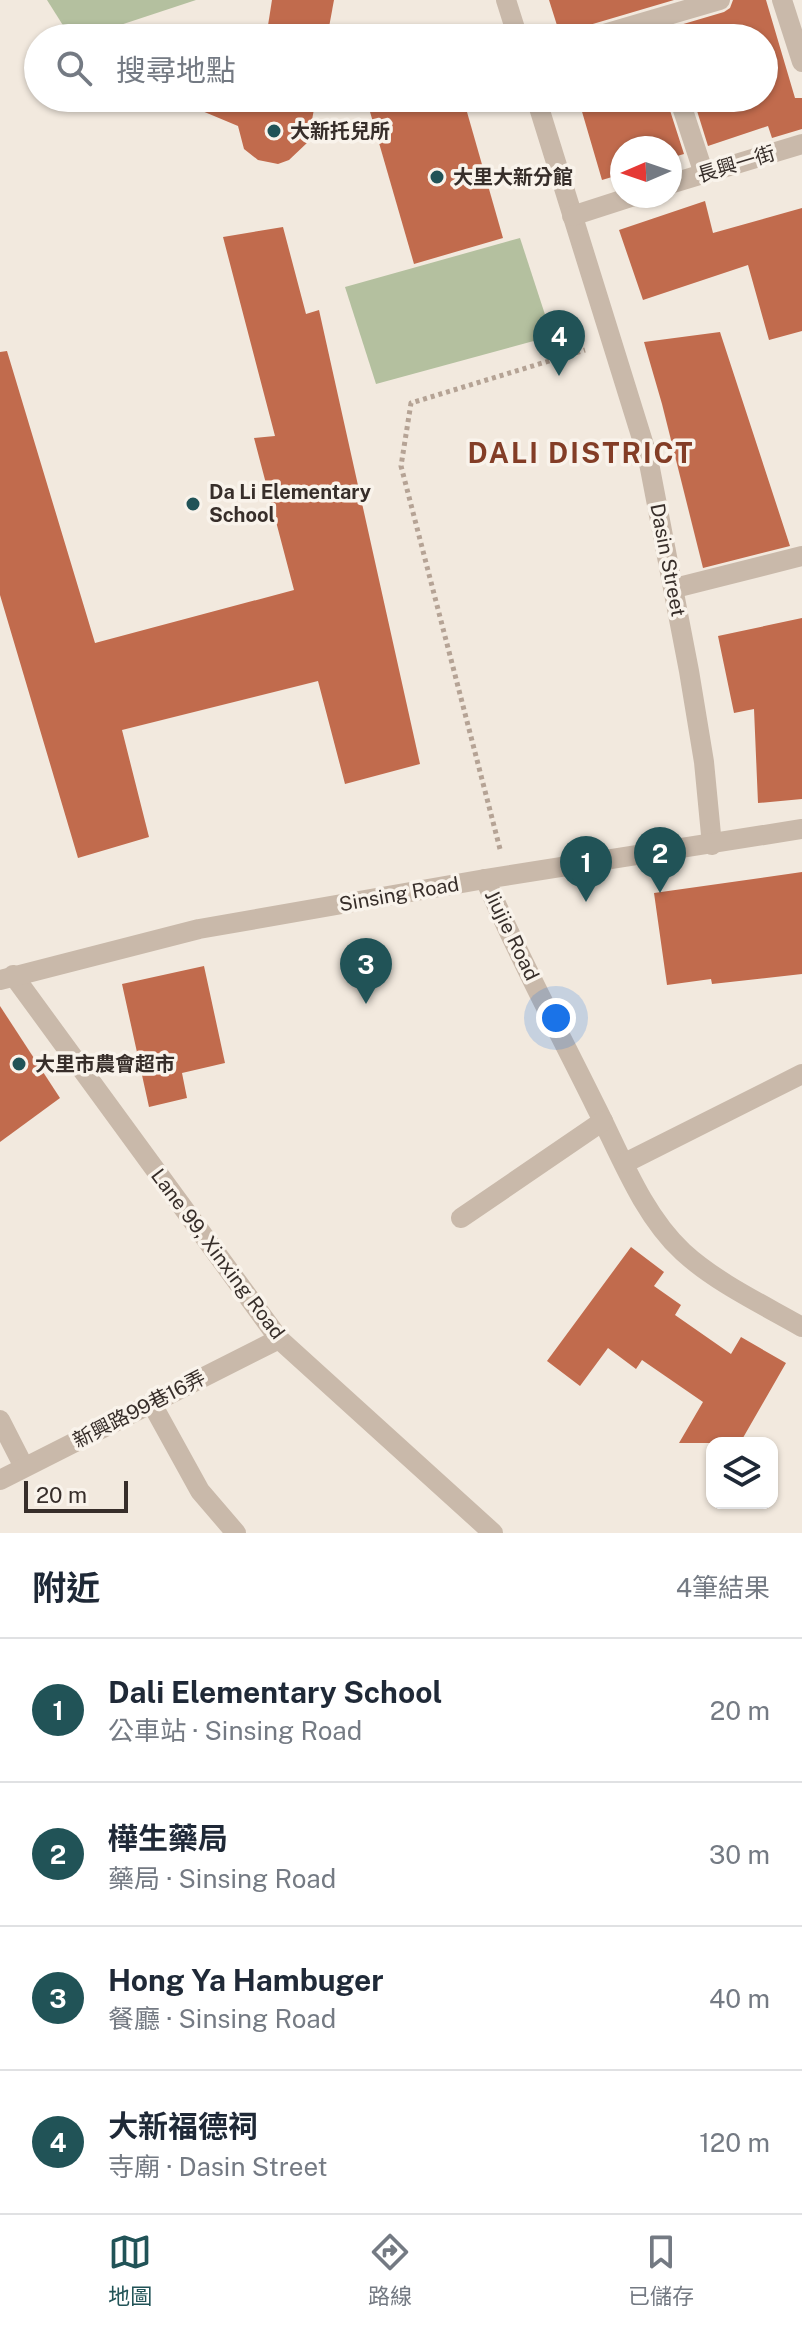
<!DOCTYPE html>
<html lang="zh-TW">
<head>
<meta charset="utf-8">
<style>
  body { margin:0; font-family:"Public Sans","Noto Sans TC",sans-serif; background:#f6f6f7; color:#1f2937 }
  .controls { position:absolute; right:24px; bottom:24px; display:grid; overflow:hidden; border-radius:16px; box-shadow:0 2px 6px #0004 }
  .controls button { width:72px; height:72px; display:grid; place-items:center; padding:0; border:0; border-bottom:2px solid #e0e1e3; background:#fff; color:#1f2937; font:40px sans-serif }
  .compass { position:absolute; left:610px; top:136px; width:72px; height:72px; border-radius:50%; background:#fff; box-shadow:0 2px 6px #0004; rotate:268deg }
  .scale { position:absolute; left:24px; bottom:20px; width:104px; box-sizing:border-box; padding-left:8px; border:4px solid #372e2a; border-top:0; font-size:22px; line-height:28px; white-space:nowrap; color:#372e2a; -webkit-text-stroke:6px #f9f3eb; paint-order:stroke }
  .you { position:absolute; left:556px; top:1018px; width:28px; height:28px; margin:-20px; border:6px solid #fff; border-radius:50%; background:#1a73e8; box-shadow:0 0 0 12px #1a73e833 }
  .badge { display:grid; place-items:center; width:52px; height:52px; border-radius:50%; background:#215357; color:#fff; font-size:26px; font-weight:700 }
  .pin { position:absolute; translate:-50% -66px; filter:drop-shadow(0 2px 4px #0008) }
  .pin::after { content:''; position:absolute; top:42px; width:28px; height:24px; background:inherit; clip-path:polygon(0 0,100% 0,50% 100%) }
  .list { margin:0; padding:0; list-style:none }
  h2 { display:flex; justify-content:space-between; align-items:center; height:104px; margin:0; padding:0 32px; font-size:34px }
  h2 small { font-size:26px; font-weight:400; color:#747a83 }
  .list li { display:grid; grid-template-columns:52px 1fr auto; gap:24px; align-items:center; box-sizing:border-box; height:144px; padding:0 32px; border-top:2px solid #e0e1e3 }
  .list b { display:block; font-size:30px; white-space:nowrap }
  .list p { margin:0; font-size:26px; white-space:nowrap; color:#747a83 }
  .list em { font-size:26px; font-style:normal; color:#747a83 }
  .icon { flex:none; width:44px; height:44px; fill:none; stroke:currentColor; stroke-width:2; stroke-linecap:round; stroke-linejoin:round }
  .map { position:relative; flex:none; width:802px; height:1533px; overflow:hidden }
  .search { position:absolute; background:#fff; box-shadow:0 2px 6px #0004; left:24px; right:24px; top:24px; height:88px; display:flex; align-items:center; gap:20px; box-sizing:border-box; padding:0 28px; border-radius:44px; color:#747a83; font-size:30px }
  .sheet { height:680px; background:#fff }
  nav { display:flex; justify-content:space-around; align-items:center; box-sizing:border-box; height:112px; border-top:2px solid #e0e1e3; background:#fff; font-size:22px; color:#747a83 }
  nav a { display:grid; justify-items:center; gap:4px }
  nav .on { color:#215357 }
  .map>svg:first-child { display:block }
  .green { fill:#b4c09f }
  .building { fill:#c16b4d }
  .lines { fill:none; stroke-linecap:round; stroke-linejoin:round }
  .path { stroke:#b5a395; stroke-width:5; stroke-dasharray:4 4; stroke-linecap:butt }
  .minor { stroke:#c9b9aa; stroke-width:20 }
  .poi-dot { fill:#215357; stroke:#f9f3eb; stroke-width:3 }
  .labels { text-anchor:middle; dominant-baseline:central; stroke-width:7; stroke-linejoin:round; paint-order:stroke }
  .poi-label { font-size:20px; font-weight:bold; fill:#372e2a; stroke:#f9f3eb; text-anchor:start }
  .street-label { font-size:20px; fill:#372e2a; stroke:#f9f3eb }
  .district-label { font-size:28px; font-weight:bold; letter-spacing:2px; fill:#833d26; stroke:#f9f3eb }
</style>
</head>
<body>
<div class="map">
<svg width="802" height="1533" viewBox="0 0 802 1533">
  <rect width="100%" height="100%" fill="#f2e9de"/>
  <g class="green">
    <path d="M47,0H196L81,38H71Z"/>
    <path d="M520,238L552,336L376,384L345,287Z"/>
  </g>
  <g class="building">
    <path d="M272,0H334L327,38H266Z"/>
    <path d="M549,0H674L586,26L580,30L577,38H561Z"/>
    <path d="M733,0H766L795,98H802V129L772,138L768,126L708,146L693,98H764V38H636L724,12L730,8Z"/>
    <path d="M171,98H316L308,142L289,160L278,164L258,160L244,149L238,126Z"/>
    <path d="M366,98H463L503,238L414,264Z"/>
    <path d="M578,98H666L684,154L670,158V148H622V174L602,180Z"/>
    <path d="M705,201L713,233L802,208V331L769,340L748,265L643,300L619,230Z"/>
    <path d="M283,227L306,314L319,310L420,764L345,784L318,681L122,730L149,837L78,858L0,595V352L7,351L95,643L294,590L254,438L275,436L223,237Z"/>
    <path d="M720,332L790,546L703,568L662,404L644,342Z"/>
    <path d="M802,618V799L758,803L754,709L734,713L718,636Z"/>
    <path d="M802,872V974L712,984L711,979L667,985L654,893Z"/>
    <path d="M204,966L225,1063L182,1073L187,1098L149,1107L122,984Z"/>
    <path d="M0,1006L60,1098L0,1142Z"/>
    <path d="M631,1247L664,1272L654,1286L681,1305L675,1315L731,1354L741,1337L786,1363L740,1443H679L703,1402L642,1360L636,1369L608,1348L580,1386L547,1361Z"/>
  </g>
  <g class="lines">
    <path class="path" d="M500,849L401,466L411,403L585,350"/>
    <g class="minor">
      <path d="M506,0L518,38"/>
      <path d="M782,0L802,62"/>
      <path d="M590,38L720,0"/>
      <path d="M536,98L648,458L689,671L704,762L712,845"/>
      <path d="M679,98L704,174"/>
      <path d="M670,184L802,144"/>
      <path d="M572,216L634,196"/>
      <path d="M675,588L802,556"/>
      <path d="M485,879C518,956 558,1030 595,1105C620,1154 642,1214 683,1252C717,1283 762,1304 802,1327"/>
      <path d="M13,975L279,1339L493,1533"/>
      <path d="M0,980L199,929L485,879L802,829"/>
      <path d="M625,1163L802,1074"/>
      <path d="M461,1218L603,1121"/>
      <path d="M152,1404L200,1491L236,1533"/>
      <path d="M0,1420L24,1467"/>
      <path d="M0,1480L279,1339"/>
    </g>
  </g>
  <g class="poi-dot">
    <circle cx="274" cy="131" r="8"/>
    <circle cx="437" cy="177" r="8"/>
    <circle cx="193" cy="504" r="8"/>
    <circle cx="19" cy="1064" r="8"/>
  </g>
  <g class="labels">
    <g class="poi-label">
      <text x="290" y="131">大新托兒所</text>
      <text x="453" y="177">大里大新分館</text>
      <text x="209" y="492">Da Li Elementary<tspan x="209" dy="23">School</tspan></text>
      <text x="35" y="1064">大里市農會超市</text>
    </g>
    <g class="street-label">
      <text transform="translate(736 164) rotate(-17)">長興一街</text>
      <text transform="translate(668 560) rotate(79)">Dasin Street</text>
      <text transform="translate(399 894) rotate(-10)">Sinsing Road</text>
      <text transform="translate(512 935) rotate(64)">Jiujie Road</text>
      <text transform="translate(218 1254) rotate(53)">Lane 99, Xinxing Road</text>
      <text transform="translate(139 1409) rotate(-27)">新興路99巷16弄</text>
    </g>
    <g class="district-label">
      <text x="581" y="452">DALI DISTRICT</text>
    </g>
  </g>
</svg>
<div class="controls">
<button><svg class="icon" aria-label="layers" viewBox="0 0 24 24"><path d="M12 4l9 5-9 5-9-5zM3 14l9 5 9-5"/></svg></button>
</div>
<svg class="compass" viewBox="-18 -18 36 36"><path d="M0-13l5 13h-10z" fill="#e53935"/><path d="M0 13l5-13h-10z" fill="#747a83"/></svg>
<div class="scale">20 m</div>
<div class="you"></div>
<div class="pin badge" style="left:586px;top:902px">1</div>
<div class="pin badge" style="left:660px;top:893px">2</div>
<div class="pin badge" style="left:366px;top:1004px">3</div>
<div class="pin badge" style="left:559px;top:376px">4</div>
<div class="search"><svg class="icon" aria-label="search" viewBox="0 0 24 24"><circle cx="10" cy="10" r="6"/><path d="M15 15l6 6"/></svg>搜尋地點</div>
</div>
<section class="sheet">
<h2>附近<small>4筆結果</small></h2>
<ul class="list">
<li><span class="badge">1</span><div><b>Dali Elementary School</b><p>公車站 · Sinsing Road</p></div><em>20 m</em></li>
<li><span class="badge">2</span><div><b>樺生藥局</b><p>藥局 · Sinsing Road</p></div><em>30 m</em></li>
<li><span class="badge">3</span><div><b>Hong Ya Hambuger</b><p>餐廳 · Sinsing Road</p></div><em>40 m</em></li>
<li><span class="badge">4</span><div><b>大新福德祠</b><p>寺廟 · Dasin Street</p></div><em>120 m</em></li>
</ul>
</section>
<nav>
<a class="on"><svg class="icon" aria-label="map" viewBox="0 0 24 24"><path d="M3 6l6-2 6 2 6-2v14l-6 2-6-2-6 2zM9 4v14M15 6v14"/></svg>地圖</a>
<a><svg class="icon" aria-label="directions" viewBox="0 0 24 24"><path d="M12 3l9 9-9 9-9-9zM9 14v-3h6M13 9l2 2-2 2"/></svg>路線</a>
<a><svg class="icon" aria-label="saved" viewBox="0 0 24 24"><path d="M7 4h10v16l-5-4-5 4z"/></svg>已儲存</a>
</nav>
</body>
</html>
